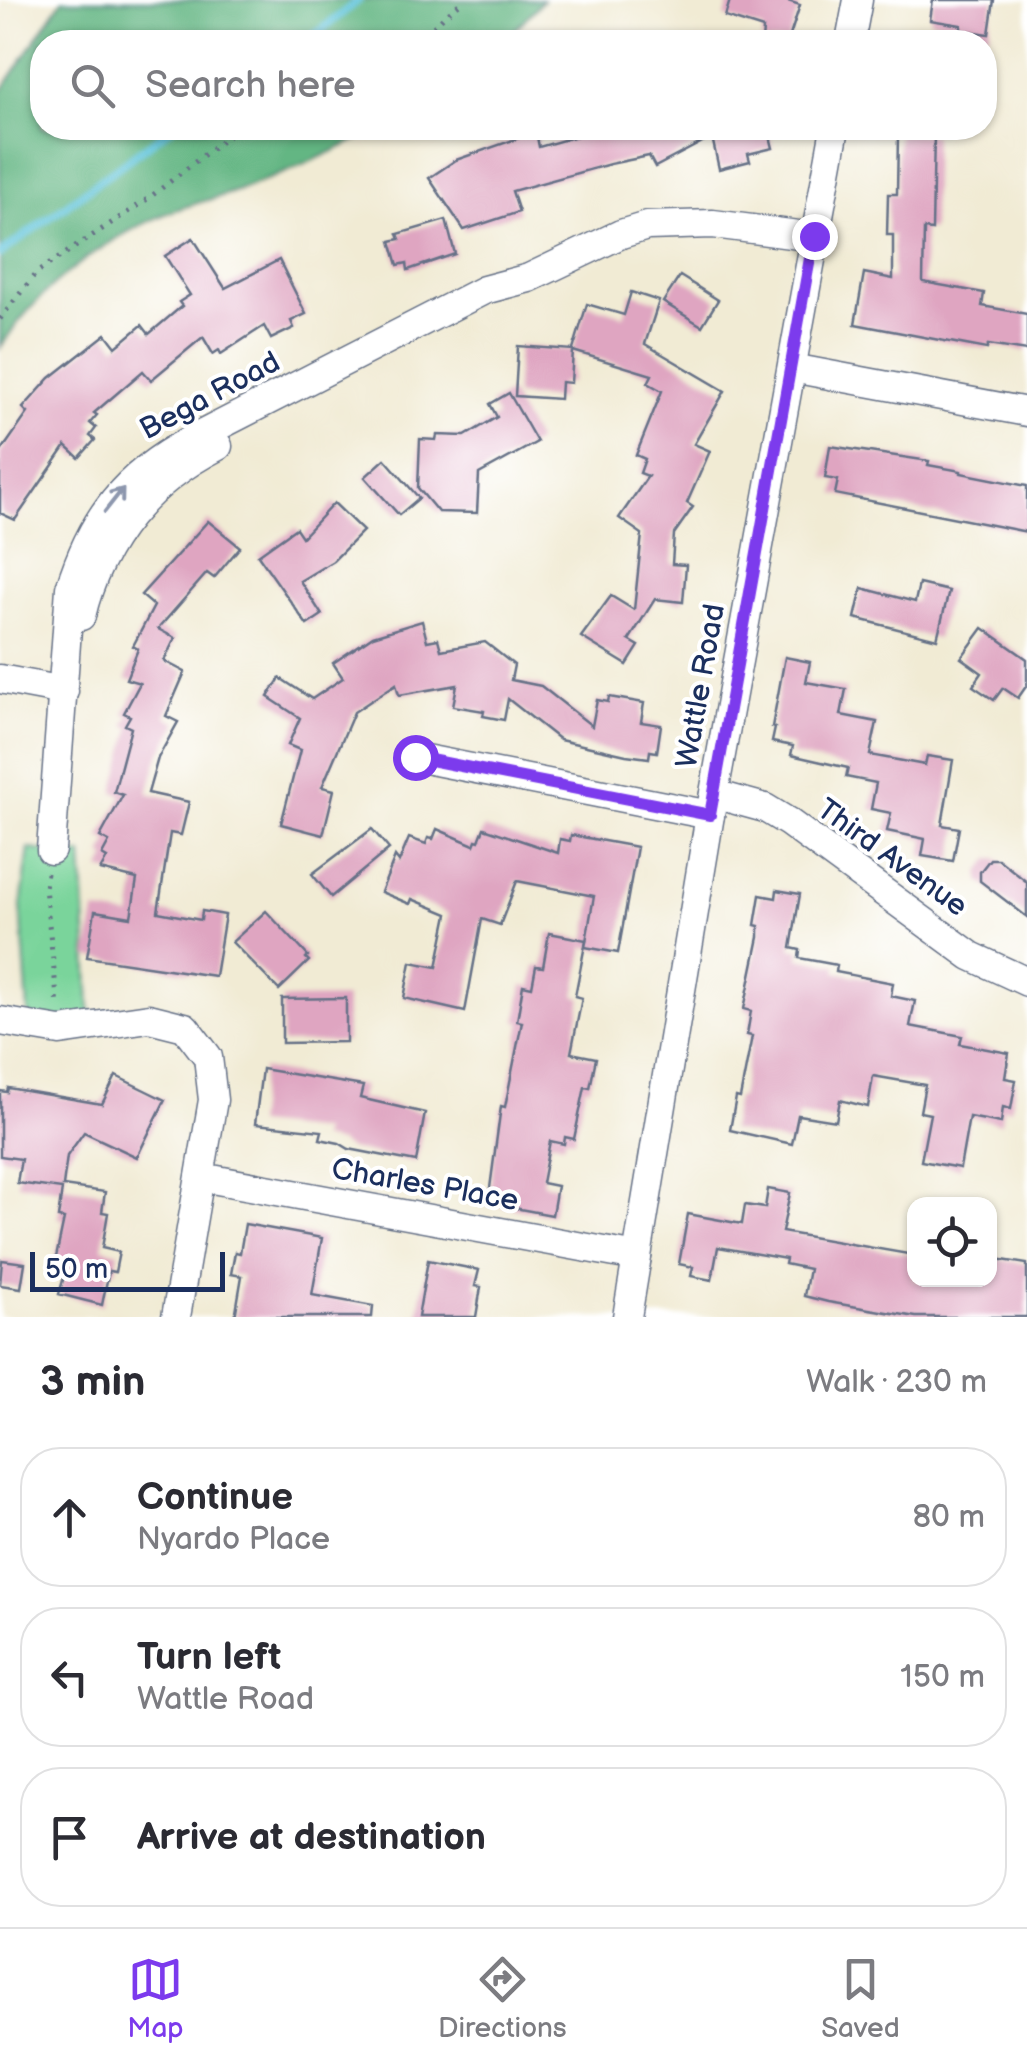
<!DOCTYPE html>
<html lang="en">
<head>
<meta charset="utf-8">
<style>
  body { margin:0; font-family:"Balsamiq Sans",sans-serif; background:#f7f7f7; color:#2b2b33 }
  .controls { position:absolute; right:30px; bottom:30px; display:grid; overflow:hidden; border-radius:20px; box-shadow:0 2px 8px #0004 }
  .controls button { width:90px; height:90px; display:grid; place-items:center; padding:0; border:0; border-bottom:2px solid #e1e1e2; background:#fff; color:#2b2b33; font:50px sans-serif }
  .scale { position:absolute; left:30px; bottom:25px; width:195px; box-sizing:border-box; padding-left:10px; border:5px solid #1b2f5e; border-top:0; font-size:28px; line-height:35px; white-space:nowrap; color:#1b2f5e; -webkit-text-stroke:8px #fff; paint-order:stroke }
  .stop { position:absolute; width:30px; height:30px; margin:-22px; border:8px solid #7c3aed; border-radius:50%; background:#fff }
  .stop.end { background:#7c3aed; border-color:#fff; box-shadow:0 2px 10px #0008 }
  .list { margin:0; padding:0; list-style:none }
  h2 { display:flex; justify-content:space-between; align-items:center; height:130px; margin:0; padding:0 40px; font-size:42px }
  h2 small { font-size:32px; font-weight:400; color:#7c7c81 }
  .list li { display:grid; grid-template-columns:65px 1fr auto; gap:30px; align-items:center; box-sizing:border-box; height:140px; margin:0 20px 20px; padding:0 20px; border:2px solid #e1e1e2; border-radius:40px }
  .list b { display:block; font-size:38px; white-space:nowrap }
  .list p { margin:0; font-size:32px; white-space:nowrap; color:#7c7c81 }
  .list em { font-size:32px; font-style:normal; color:#7c7c81 }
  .icon { flex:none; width:55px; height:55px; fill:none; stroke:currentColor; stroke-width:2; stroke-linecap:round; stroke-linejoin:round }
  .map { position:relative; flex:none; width:1027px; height:1317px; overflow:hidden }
  .search { position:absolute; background:#fff; box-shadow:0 2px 8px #0004; left:30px; right:30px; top:30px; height:110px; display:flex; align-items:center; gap:25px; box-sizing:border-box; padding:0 35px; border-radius:40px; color:#7c7c81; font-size:38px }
  .sheet { height:610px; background:#fff }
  nav { display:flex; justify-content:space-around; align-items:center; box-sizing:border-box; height:140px; border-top:2px solid #e1e1e2; background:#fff; font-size:28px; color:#7c7c81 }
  nav a { display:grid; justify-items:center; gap:5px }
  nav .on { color:#7c3aed }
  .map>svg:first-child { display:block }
  .green { fill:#7ad49b; stroke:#4a827c; stroke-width:2.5 }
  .forest { fill:#63b683; stroke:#3f7270; stroke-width:2.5 }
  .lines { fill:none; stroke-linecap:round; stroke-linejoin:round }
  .stream { stroke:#5cc2da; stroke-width:8 }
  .building { fill:#dfa5c1 }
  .minor-casing { stroke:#667187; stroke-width:31 }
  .path { stroke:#667187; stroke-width:5; stroke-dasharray:2.5 8; stroke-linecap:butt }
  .minor { stroke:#fff; stroke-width:28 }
  .oneway { stroke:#8d97ae }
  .route { stroke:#7c3aed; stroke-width:12 }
  .labels { text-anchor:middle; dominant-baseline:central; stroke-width:8; stroke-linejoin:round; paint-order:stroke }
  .street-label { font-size:30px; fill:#1b2f5e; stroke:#fff }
</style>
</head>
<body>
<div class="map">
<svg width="1027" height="1317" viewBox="0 0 1027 1317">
  <rect width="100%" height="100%" fill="#fff"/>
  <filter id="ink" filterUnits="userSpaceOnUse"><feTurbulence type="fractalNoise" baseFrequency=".01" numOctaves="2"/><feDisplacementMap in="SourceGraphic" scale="20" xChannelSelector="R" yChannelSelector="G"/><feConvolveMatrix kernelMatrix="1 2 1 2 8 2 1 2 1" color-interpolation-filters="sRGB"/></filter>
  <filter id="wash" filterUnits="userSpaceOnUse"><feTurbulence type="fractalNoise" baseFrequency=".0048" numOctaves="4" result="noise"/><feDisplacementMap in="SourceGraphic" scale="40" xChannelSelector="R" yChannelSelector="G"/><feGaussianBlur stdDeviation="2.25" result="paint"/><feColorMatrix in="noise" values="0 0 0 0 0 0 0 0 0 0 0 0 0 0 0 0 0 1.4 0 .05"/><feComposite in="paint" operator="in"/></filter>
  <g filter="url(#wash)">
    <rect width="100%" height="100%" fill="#f1ebd4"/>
    <path class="green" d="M29,849L82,855L91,1028L29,1026L21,906Z"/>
    <path class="forest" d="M62,0H543L503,42H42V128H378C336,152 291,171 245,188C219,198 190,204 165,214C99,242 38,289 0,348V93Z"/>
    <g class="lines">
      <g class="stream">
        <path d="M306,42L359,0"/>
        <path d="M0,254L171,128"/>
      </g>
    </g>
    <g id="blocks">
      <g class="building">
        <path d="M730,0H785L800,5L788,42H762L763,29L725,17Z"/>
        <path d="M933,0H994L989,34L961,30V25L930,20Z"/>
        <path d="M576,128H768L773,148L748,154L750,161L719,169L712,137L655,167L649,156L610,164L512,191L519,212L464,230L429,178L456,160L536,132L539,147L578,136Z"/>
        <path d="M898,134H934L932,230L924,229L923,282L984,293L982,306L1027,314V351L988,345L987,349L855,324L864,273L893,279V235H887L888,194H897Z"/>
        <path d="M446,220L455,254L408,270L407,263L398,265L391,241L400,239L398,234Z"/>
        <path d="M193,238L225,288L279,260L306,314L291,321L294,328L271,339L264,326L221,354L219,350L213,354L203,337L151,380L143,371L94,413L97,415L90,423L96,428L90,436L95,440L79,458L66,446L15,520L0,513V453L28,413L23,408L50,378L106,334L116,347L142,325L149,334L182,306L179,302L190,295L165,256Z"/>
        <path d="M680,276L718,300L702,326L663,302Z"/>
        <path d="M631,292L659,301L645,344L725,391L694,444L710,451L687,503L693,507L674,534L672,564L686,565L683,602L655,599L629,640L639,646L627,665L581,637L611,596L634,610L642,534L619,518L648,476L640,473L645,459L636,455L662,391L648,383L652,375L573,351L571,383L561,382L560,399L515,396L518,346L573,350L587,304L624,315Z"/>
        <path d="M509,393L537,442L479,474L477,513L438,512L418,488L420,439L436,440L437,435L465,436L497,417L490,404Z"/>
        <path d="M830,446L929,461L928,465L961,471V473L1027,486V532L835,494L838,480L825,478Z"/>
        <path d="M385,459L419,498L399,515L365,477Z"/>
        <path d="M334,503L363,531L333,561L300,581L322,615L307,625L258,555L296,528L302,537Z"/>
        <path d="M208,521L240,547L214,578L207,573L158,629L175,638L164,661L185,672L166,716L178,722L158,758L148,793L189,802L181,835L170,833L158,912L201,920L202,911L225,915L215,976L87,957L95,911L131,917L137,879L100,870L107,858L102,855L109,842L100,837L123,795L114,792L131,728L125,725L130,716L124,713L140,683L126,679L138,649L133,646L154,606L141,595Z"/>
        <path d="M919,584L949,591L937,639L855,618L862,588L915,602Z"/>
        <path d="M422,621L427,641L438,639L441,650L485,642L514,665L511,680L541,686L592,726L597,700L608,702L609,697L644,703L641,722L661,725L657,752L650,751L649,758L626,755L560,740L508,699L504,720L483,716L484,711L453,706L457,685L399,695L396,684L354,712L322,787L334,790L323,835L281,824L300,750L288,745L300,718L268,697L280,678L312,699L343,678L333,663L373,636Z"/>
        <path d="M983,628L1027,659V685L1018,698L1003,688L994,700L973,686L982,673L961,658Z"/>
        <path d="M785,657L810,662L806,682L846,689L841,715L877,722L870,755L925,765L927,756L953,760L942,825L959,828L953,861L922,856L925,839L887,831L891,813L871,809L876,783L846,777L848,768L791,755L793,746L772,742L775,728L772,727Z"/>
        <path d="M484,828L558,853L560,839L570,841L571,835L637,847L618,953L585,947L594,896L517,881L500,925L482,919L465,1012L404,998L411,962L437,967L448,914L412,899L410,904L381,892L395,857L399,862L409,838L426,844L428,838L433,839L437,829L474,845L476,840L479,841Z"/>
        <path d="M372,829L389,849L331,897L312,874Z"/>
        <path d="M990,859H998L1027,882V917L980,881V872Z"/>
        <path d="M777,890L800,894L791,948L800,950L799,958L837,965L836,972L893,983L891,996L915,1001L910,1026L962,1036L960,1044L1009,1053L1005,1078L1016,1080L1011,1109L1003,1107L1001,1123L969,1117L960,1168L921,1161L930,1114L920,1112L925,1085L873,1076L868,1107L840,1100L836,1121L798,1115L792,1144L730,1130L736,1097L740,1098L752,1036L747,1035L751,1011L744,1009L759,937V926L755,925L760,895L776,898Z"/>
        <path d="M266,911L308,956L306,958L309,961L279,990L232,942Z"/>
        <path d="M549,933L586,940L575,996L582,998L571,1053L596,1058L590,1088L585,1087L574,1139L565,1137L564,1144L550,1141L542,1183L557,1186L552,1215L488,1203L501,1106L505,1107L522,1022L517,1021L523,985L532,987L536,966L543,967Z"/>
        <path d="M346,998V1042L282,1043V999Z"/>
        <path d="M262,1069L363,1086L360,1098L425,1113L416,1162L349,1149L339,1143L320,1139L322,1131L255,1124Z"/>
        <path d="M116,1076L165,1100L137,1157L84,1132L67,1156L63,1186L105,1192L102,1212L108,1213L102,1248L119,1252L115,1272L109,1271L102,1305L59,1294L66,1270L54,1267L64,1219L58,1218L62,1189L17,1183L21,1159L0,1156V1091L7,1092L8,1088L102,1104Z"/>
        <path d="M768,1189L790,1193L782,1232L914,1255V1280H990V1258L1027,1264V1317H916L828,1302L804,1296L809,1269L785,1264L786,1259L718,1247L712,1280L691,1276L693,1267L679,1264L688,1214L742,1224L745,1205L765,1208Z"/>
        <path d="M245,1224L322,1238L312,1295L373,1306L372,1317H235L242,1276L231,1274L235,1252L240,1253Z"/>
        <path d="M2,1260L25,1263L21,1288L0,1285Z"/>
        <path d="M428,1260L479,1270L475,1286L481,1287L476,1317H418Z"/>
      </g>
    </g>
  </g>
  <g filter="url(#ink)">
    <use href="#blocks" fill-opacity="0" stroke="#667187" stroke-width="2.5"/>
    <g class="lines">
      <g class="minor-casing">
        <g id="minor">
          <path d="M850,42L858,0"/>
          <path d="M792,368L1027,412"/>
          <path d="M81,616C99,539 148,482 218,446"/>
          <path d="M0,679L64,691"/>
          <path d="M415,757L710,815"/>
          <path d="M714,794L765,808L788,822L971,956L1027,982"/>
          <path d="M51,850L70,588C92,517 125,475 191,440L484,290L529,278L621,234L647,226L713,224L814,237"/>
          <path d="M0,1021L60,1031L149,1018L185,1027L208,1057L213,1100L176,1317"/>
          <path d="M201,1177L637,1257"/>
          <path d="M627,1317L710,815L835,128"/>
        </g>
      </g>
      <g class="path">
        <path d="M419,42L443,17L464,0"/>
        <path d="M0,319L36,273L149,198L237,129L274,133L287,128"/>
        <path d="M47,873L45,888L58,1006"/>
      </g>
      <use href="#minor" class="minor"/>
    </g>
    <defs><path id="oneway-shaft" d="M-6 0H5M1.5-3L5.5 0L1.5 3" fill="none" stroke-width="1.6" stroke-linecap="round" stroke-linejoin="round" transform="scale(2.5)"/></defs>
    <use class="oneway" href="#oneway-shaft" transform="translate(114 500) rotate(-52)"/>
  </g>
  <g class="lines" filter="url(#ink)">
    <path class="route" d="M415,757L710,815L814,236"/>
  </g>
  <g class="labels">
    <g class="street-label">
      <text transform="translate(210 396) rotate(-28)">Bega Road</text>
      <text transform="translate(701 686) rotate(-80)">Wattle Road</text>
      <text transform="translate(892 858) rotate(36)">Third Avenue</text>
      <text transform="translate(425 1185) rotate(10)">Charles Place</text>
    </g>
  </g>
</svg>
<div class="controls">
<button><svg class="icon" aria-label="locate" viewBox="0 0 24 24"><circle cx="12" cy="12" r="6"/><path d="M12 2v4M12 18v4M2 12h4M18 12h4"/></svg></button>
</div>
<div class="scale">50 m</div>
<div class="stop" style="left:415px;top:757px"></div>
<div class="stop end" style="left:814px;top:236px"></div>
<div class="search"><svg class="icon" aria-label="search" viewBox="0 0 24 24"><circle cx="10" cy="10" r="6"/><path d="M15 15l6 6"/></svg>Search here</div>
</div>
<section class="sheet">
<h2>3 min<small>Walk · 230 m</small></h2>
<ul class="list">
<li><svg class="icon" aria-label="ahead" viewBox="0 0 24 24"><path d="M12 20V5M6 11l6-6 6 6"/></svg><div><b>Continue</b><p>Nyardo Place</p></div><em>80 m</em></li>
<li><svg class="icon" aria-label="left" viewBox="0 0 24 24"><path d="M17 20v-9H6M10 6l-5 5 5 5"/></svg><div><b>Turn left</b><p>Wattle Road</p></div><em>150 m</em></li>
<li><svg class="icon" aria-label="arrive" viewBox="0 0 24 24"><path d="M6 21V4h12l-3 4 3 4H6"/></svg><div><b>Arrive at destination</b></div></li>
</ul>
</section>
<nav>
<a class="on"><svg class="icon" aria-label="map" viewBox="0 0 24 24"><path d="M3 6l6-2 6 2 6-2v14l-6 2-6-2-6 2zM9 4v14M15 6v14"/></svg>Map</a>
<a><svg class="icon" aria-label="directions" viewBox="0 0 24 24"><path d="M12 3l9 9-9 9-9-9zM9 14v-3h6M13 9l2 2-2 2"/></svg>Directions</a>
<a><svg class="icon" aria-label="saved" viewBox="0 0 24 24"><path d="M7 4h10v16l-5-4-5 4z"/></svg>Saved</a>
</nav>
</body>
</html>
